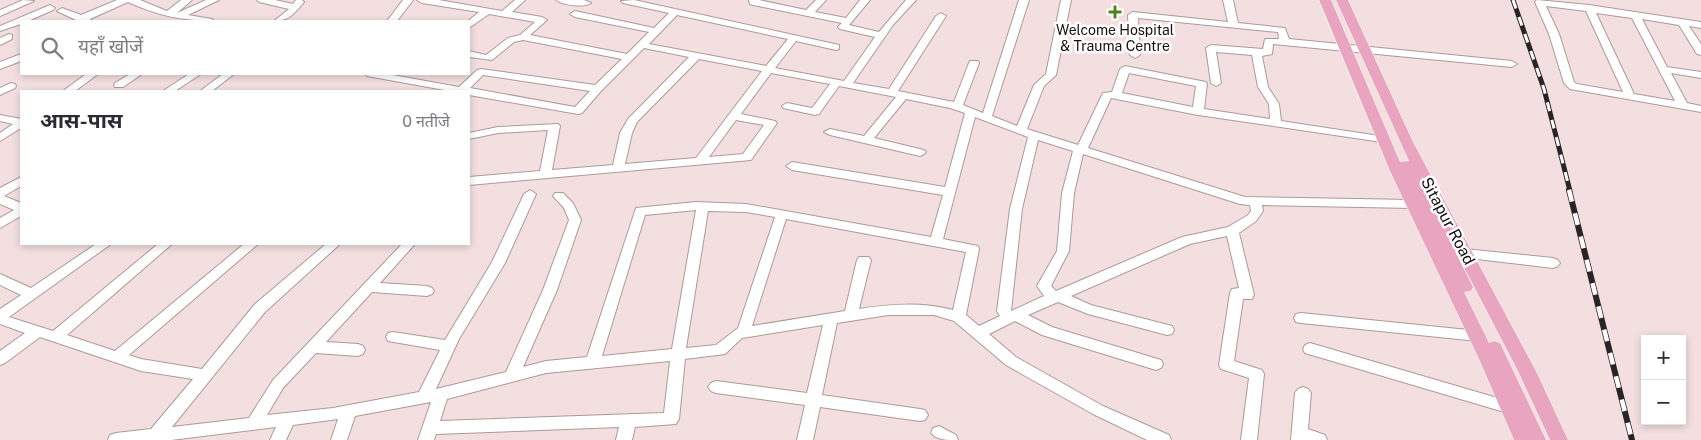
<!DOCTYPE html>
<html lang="hi">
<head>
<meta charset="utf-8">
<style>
  body { margin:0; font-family:"Public Sans","Noto Sans Devanagari",sans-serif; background:#f7f7f7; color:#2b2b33 }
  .controls { position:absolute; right:15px; bottom:15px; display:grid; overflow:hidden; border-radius:0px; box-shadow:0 2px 8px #0003 }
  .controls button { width:45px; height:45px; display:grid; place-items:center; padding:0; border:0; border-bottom:1px solid #e1e1e2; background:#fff; color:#2b2b33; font:25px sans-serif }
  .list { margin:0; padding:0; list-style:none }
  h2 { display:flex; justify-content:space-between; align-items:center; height:65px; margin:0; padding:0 20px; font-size:21px }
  h2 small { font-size:16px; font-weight:400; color:#7c7c81 }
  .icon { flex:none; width:28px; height:28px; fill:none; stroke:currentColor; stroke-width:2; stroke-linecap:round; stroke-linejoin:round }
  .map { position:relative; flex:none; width:1701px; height:440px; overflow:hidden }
  .search { position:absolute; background:#fff; box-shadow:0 2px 8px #0003; left:20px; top:20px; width:450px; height:55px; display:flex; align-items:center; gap:12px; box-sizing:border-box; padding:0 18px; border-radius:0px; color:#7c7c81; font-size:19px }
  .panel { position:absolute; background:#fff; box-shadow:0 2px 8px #0003; left:20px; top:90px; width:450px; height:155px; border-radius:0px }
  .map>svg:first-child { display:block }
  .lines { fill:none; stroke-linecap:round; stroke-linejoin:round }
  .minor-casing { stroke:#ac9a99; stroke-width:2 }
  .major-casing { stroke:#fff; stroke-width:1 }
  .minor { fill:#fff; fill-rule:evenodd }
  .major { fill:#e9a5c0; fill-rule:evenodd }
  .rail-far1-casing { stroke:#2b2424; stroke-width:5 }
  .rail-casing { stroke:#2b2424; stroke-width:6 }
  .rail-far1 { stroke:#fff; stroke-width:3; stroke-dasharray:9; stroke-linecap:butt }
  .rail { stroke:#fff; stroke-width:4.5; stroke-dasharray:12; stroke-linecap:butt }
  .poi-dot { fill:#4e841d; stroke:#fff; stroke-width:2 }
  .labels { text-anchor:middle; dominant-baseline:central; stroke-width:5; stroke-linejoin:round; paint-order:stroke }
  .far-poi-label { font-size:14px; fill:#150f0f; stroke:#fff }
  .street-label { font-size:16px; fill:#150f0f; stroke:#fff }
</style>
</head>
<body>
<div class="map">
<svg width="1701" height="440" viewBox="0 0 1701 440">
  <rect width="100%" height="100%" fill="#f3dfdf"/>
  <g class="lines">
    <g class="minor-casing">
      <g id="minor">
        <path d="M23,0L34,1L0,16V10Z"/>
        <path d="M117,0H140L167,11L181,0H192L177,13L206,0H219L188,15L212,19L214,21C183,21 156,15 128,2L90,19L92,21H78L57,11L62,8L81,15Z"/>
        <path d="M257,0H275L293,4L296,0H302L304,2C295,13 289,21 274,21L289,9L259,2Z"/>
        <path d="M403,0H413L397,21H387Z"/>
        <path d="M417,0H439L502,11L515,0H525L512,12L542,17L547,20L530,35L627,54L649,32L575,17L570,14L575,11L654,28L669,13L623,3L621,1L634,0L839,45V49L836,50L796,41L775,68L844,81L875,37L840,29L838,27L842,23L753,5L750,4L749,0H759L806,10L816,0H826L815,12L846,18L860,0H870L849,25L879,32L906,0H916L893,25L853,83L889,89L936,16L941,13L946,16L898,91L954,102L969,63L970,61H978L979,63L963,105L983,113L1019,0H1029L992,116L1017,126L1034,85L1046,74L1061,0H1071L1056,75L1044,86L1027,129L1078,145L1102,95L1103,93L1112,92L1120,69L1125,66L1206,82L1207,84L1204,109L1270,119L1269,104L1258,87L1252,55L1216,52L1221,83L1216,86L1211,83L1206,48L1211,45L1263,49L1265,39H1279L1278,32L1138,18L1140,55L1135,58L1130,55L1128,15L1133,12L1228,22L1223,0H1233L1238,23L1285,28L1289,39L1512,61L1517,64L1512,67L1273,44L1272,54L1262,56L1268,87L1279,104L1281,121L1386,137L1388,139L1382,142L1198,115L1111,98L1088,148L1245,197L1413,200L1419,204L1413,208L1262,205L1263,211L1256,221L1239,233L1254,295L1252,299H1243L1234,361L1262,370L1264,374L1257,440H1241L1249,378L1221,369L1219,365L1230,293L1232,289L1239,288L1227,236L1190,244L1071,296L1091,305L1172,326L1174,330L1172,334L1167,335L1088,314L1058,302L1028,315L1052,327L1161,360L1163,364L1161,368L1156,370L1042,335L1015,321L989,334L1016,357L1103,406L1169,435L1171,440H1147L1093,414L1006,365L954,321L934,315H888L837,323L822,395L920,409L925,410L928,415L925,420L920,421L820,407L813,440H797L805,405L716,393L711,391L708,387L711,383L716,381L807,393L823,325L742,338L725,354L685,359L679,419L676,424L635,427L632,440H616L619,427L436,434L434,440H418L431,402L355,416L347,440H331L338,419L293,425L286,440H270L276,427L171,440H108L110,435L116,433L151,429L193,379L141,371L40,337L5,363L0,365V351L25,333L0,324V309L21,295L0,285V274L31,288L96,244H111L9,317L53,331L158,244H172L67,335L115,351L244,244H258L129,355L141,359L202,369L255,304L326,244H340L265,312L172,427L249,418L273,380L402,244H415L380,283L427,286L432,288L434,291L432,294L427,296L372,292L326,342L358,344L363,346L365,350L363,354L358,356L316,353L283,388L267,415L333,408L419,392L440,350L388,341L386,337L388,333L393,332L445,340L492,262L524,194L530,190L536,194L505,263L459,339L436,389L506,372L543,290L569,220L564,208L553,196L555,193H563L573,203L581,220L557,290L523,367L546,361L587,357L636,208L696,202L746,204L931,237L943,195L792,170L786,166L792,162L945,187L965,113L950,108L906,99L874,138L924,150L926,152L924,154L920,156L830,135L824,132L830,129L864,136L896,97L839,86L819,114L815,115L783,108L782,106L787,103L812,108L830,84L771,73L741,114L775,121L777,123L751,160L469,185V177L540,171L548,130L498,133L469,139V133L498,127L558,124L560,126L552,170L613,165L620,133L628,119L689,57L644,48L601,91L582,113L578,114L469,95V91H450L367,76L366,74H387L459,87L477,70L481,69L595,85L622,59L523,40L514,42L492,60L469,57V51L486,55L508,38L520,35L535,22L489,14L469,28L468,21L479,12L422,3ZM677,15L788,39L766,66L649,44ZM699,59L762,71L696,158L625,164L632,133L637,122ZM1129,73L1196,86L1193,107L1122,93ZM483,75L590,91L575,107L470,88ZM975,117L1028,137L1010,209L997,311L1000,316L979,326L966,315L979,249L978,246L943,239ZM736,120L764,125L743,154L709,157ZM1038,140L1073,151L1062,193L1057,251L1037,286L1044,296L1011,311L1022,209ZM1083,154L1240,204L1250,205L1251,211L1248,215L1228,227L1182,237L1056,291L1051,286L1069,251L1074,193ZM696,210L672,349L602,356L645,215ZM708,211L746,212L775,217L738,328L716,345L686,348ZM786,219L966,252L953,310C922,302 891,304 859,309L871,260L869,257H859L857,260L845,311L752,326ZM670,361L664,413L440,421L447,399L546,373Z"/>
        <path d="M556,0H584L591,3C584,8 563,5 556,0Z"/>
        <path d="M1537,0L1589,5L1701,22V28L1689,26L1701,44V55L1697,54L1679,25L1642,19L1667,67L1701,72V78L1671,73L1687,103L1701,106V112L1570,89L1564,83L1549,34L1535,2ZM1546,6L1586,11L1623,92L1577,84L1574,82L1559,34ZM1596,13L1632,18L1675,101L1634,94Z"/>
        <path d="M50,5L55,8L53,10L28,21H21V24L0,31V26Z"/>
        <path d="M9,34L12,35V39L0,45V38Z"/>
        <path d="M21,54V61L0,69V62Z"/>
        <path d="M86,74H98L75,91H63Z"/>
        <path d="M130,74H142L123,87H115L114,85L115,83Z"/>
        <path d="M189,74H201L175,91H163Z"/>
        <path d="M223,74H234L212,91H200Z"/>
        <path d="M11,83L15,84L16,86L15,88L0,95V88Z"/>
        <path d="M0,115L21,119V128L0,141V133L13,124L0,121Z"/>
        <path d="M21,177V186L4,196L21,203V216L0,228V218L14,210L0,204V188Z"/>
        <path d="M1465,249L1553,258L1558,260L1560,263L1558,266L1553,268L1460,257L1458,254L1460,251Z"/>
        <path d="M1301,313L1478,331L1483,332L1485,336L1483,340L1478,341L1301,323L1296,322L1294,318L1296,314Z"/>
        <path d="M1310,343L1511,402L1516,404L1519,408L1516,412L1511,414L1305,353L1303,349L1305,345Z"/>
        <path d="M1303,387L1308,389L1311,393L1308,429L1325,435L1327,440H1291L1295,393L1298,389Z"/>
        <path d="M939,426L956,435L958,440C948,440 936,440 931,433L933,428Z"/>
      </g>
    </g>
    <g class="major-casing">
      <path id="major" d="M1319,0H1331L1400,162L1409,161L1336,0H1348L1413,142L1536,371L1568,440H1550L1518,371L1442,225L1473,287L1471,291L1464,292L1489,343L1494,341L1500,343L1546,440H1514L1479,359L1390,171Z"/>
    </g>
    <use href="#minor" class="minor"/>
    <use href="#major" class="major"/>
    <g class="rail-far1-casing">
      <path id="rail-far1" d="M1513,0L1544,89L1570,191"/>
    </g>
    <g class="rail-casing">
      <path id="rail" d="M1569,190L1632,440"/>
    </g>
    <use href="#rail-far1" class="rail-far1"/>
    <use href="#rail" class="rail"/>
  </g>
  <path class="poi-dot" d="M1112.5 4.5h5v5h5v5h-5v5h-5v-5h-5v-5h5z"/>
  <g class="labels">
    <g class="far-poi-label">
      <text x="1115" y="30">Welcome Hospital<tspan x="1115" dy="16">&amp; Trauma Centre</tspan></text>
    </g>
    <g class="street-label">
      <text transform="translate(1448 221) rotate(62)">Sitapur Road</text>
    </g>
  </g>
</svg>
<div class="controls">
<button>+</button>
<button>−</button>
</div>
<div class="search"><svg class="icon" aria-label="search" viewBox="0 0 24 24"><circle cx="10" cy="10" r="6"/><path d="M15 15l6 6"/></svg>यहाँ खोजें</div>
<section class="panel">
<h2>आस-पास<small>0 नतीजे</small></h2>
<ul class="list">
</ul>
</section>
</div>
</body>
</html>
